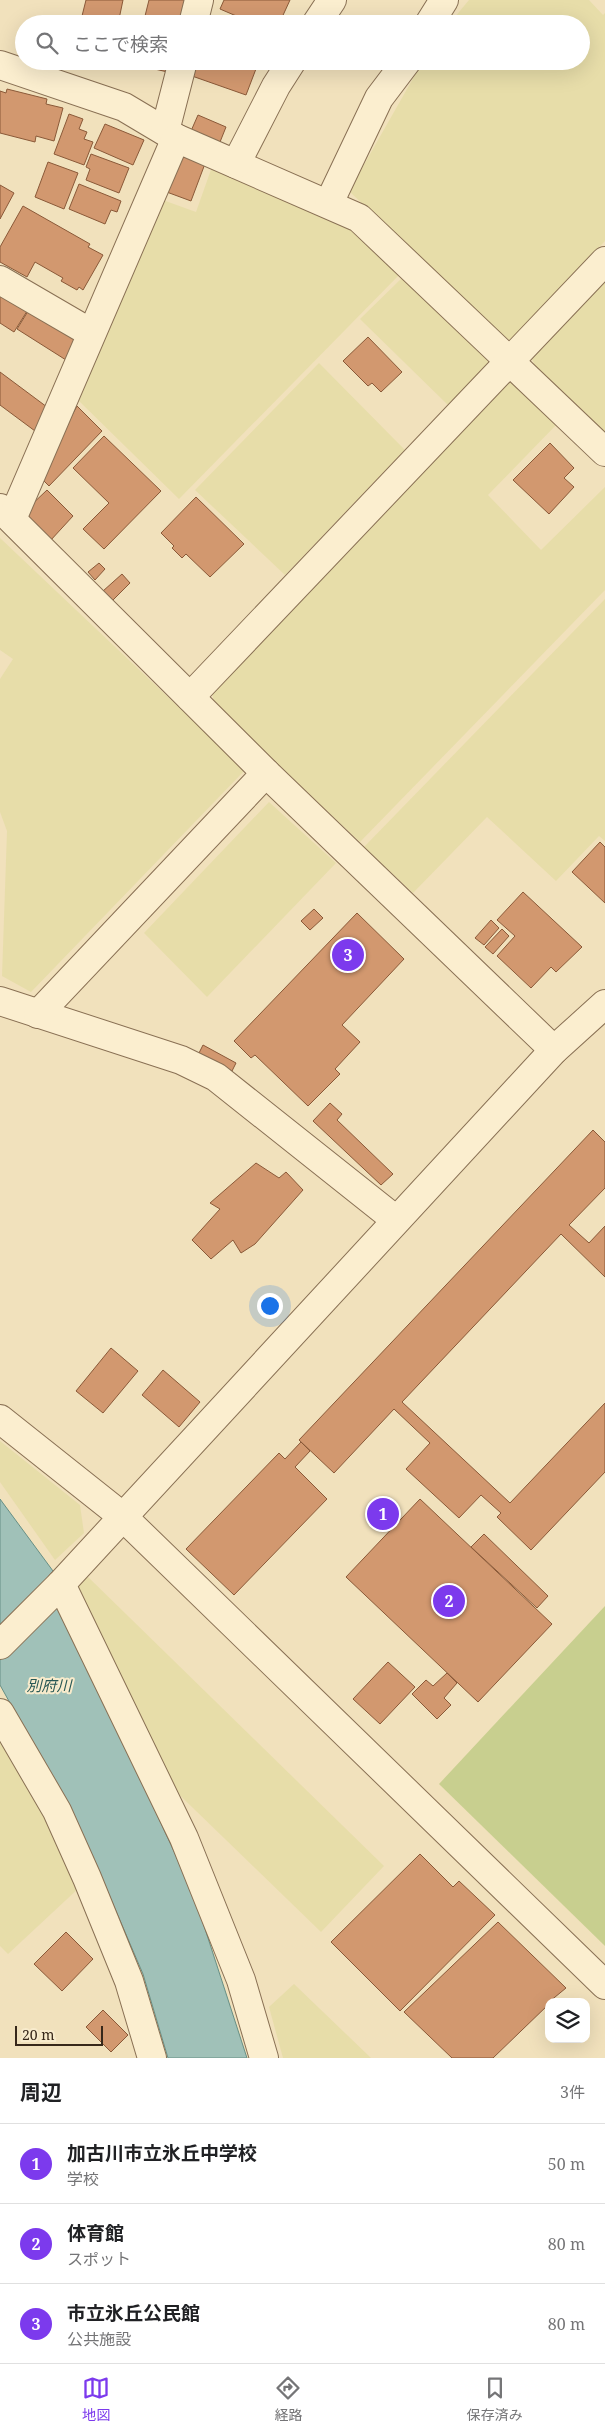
<!DOCTYPE html>
<html lang="ja">
<head>
<meta charset="utf-8">
<style>
  body { margin:0; font-family:"Noto Serif","Noto Sans JP",serif; background:#f2f2f2; color:#202124 }
  .controls { position:absolute; right:15px; bottom:15px; display:grid; overflow:hidden; border-radius:10px; box-shadow:0 5px 20px #0002 }
  .controls button { width:45px; height:45px; display:grid; place-items:center; padding:0; border:0; border-bottom:1px solid #e0e0e0; background:#fff; color:#202124; font:25px sans-serif }
  .scale { position:absolute; left:15px; bottom:12px; width:88px; box-sizing:border-box; padding-left:5px; border:2px solid #37281a; border-top:0; font-size:14px; line-height:18px; white-space:nowrap; color:#37281a; -webkit-text-stroke:4px #f8ebcc; paint-order:stroke }
  .you { position:absolute; left:269px; top:1305px; width:18px; height:18px; margin:-12px; border:4px solid #fff; border-radius:50%; background:#1a73e8; box-shadow:0 0 0 8px #1a73e833 }
  .badge { display:grid; place-items:center; width:32px; height:32px; border-radius:50%; background:#7c3aed; color:#fff; font-size:16px; font-weight:700 }
  .pin { position:absolute; translate:-50% -50%; border:2px solid #fff; box-shadow:0 1px 5px #0006 }
  .list { margin:0; padding:0; list-style:none }
  h2 { display:flex; justify-content:space-between; align-items:center; height:65px; margin:0; padding:0 20px; font-size:21px }
  h2 small { font-size:16px; font-weight:400; color:#757577 }
  .list li { display:grid; grid-template-columns:32px 1fr auto; gap:15px; align-items:center; box-sizing:border-box; height:80px; padding:0 20px; border-top:1px solid #e0e0e0 }
  .list b { display:block; font-size:19px; white-space:nowrap }
  .list p { margin:0; font-size:16px; white-space:nowrap; color:#757577 }
  .list em { font-size:16px; font-style:normal; color:#757577 }
  .icon { flex:none; width:28px; height:28px; fill:none; stroke:currentColor; stroke-width:2; stroke-linecap:round; stroke-linejoin:round }
  .map { position:relative; flex:none; width:605px; height:2058px; overflow:hidden }
  .search { position:absolute; background:#fff; box-shadow:0 5px 20px #0002; left:15px; right:15px; top:15px; height:55px; display:flex; align-items:center; gap:12px; box-sizing:border-box; padding:0 18px; border-radius:28px; color:#757577; font-size:19px }
  .sheet { height:305px; background:#fff }
  nav { display:flex; justify-content:space-around; align-items:center; box-sizing:border-box; height:70px; border-top:1px solid #e0e0e0; background:#fff; font-size:14px; color:#757577 }
  nav a { display:grid; justify-items:center; gap:2px }
  nav .on { color:#7c3aed }
  .map>svg:first-child { display:block }
  .farmland { fill:#e7dda9 }
  .green { fill:#c8cf8f }
  .water { fill:#a0c1b8; stroke:#678f85 }
  .building { fill:#d2986f; stroke:#8a5938 }
  .lines { fill:none; stroke-linecap:round; stroke-linejoin:round }
  .street-casing { stroke:#897054; stroke-width:30 }
  .street { stroke:#fbeecf; stroke-width:28 }
  .labels { text-anchor:middle; dominant-baseline:central; stroke-width:4; stroke-linejoin:round; paint-order:stroke }
  .water-label { font-size:15px; font-style:italic; fill:#285855; stroke:#f8ebcc }
</style>
</head>
<body>
<div class="map">
<svg width="605" height="2058" viewBox="0 0 605 2058">
  <rect width="100%" height="100%" fill="#f1e1bc"/>
  <g class="farmland">
    <path d="M469,0H589L603,15L605,13V241L510,340L505,339L349,191L423,61H581V24H449Z"/>
    <path d="M213,164L347,222L400,274L179,499L79,401L160,199L196,212Z"/>
    <path d="M403,277L486,354L489,362L449,406L360,319Z"/>
    <path d="M605,280V434L535,366L532,359L533,353Z"/>
    <path d="M319,363L405,450L285,575L195,490Z"/>
    <path d="M514,380L559,422L488,495L541,550L605,487V590L360,842L214,705L212,691L509,381Z"/>
    <path d="M0,538L245,770L31,992L2,976L7,831L0,812V679L13,659L0,650Z"/>
    <path d="M605,599V841L599,836L556,881L487,817L413,893L364,847Z"/>
    <path d="M269,802L336,863L207,997L144,933Z"/>
    <path d="M0,1441L80,1505L84,1533L55,1560L0,1482Z"/>
    <path d="M85,1574L384,1866L321,1932L162,1778L76,1585Z"/>
    <path d="M0,1729L81,1886L8,1954L0,1946Z"/>
    <path d="M294,1984L371,2058H283L269,2007Z"/>
  </g>
  <path class="green" d="M605,1606V1946L439,1784Z"/>
  <path class="water" d="M0,1499L53,1571L63,1610L194,1895L247,2058H168L143,1974L91,1853L70,1811L0,1685Z"/>
  <g class="building">
    <path d="M86,0H123L118,24H80Z"/>
    <path d="M149,0H189L184,24H143Z"/>
    <path d="M224,0H290L279,24H248V21L220,9Z"/>
    <path d="M134,61H174L172,73L133,64Z"/>
    <path d="M196,61H259L246,95L192,76Z"/>
    <path d="M7,89L47,99L46,104L63,108L54,141L36,136L35,142L0,133V91L6,93Z"/>
    <path d="M69,114L83,119L79,129L87,132L84,139L93,142L84,165L54,154Z"/>
    <path d="M198,115L226,127L220,142L191,131Z"/>
    <path d="M105,124L144,140L133,165L94,148Z"/>
    <path d="M179,150L206,161L191,201L164,191Z"/>
    <path d="M91,154L129,168L119,193L86,180L90,169L86,167Z"/>
    <path d="M48,162L78,173L64,209L35,197Z"/>
    <path d="M79,184L121,201L117,212L111,210L105,224L69,209Z"/>
    <path d="M0,185L14,193L0,219Z"/>
    <path d="M23,206L90,244L88,247L103,255L83,290L79,287L77,290L61,281L63,278L35,262L27,277L0,262V247Z"/>
    <path d="M0,289L29,308L14,332L0,323Z"/>
    <path d="M30,308L79,339L66,360L17,329Z"/>
    <path d="M368,337L402,372L381,392L372,383L368,386L343,361Z"/>
    <path d="M0,372L51,410L35,431L0,405Z"/>
    <path d="M77,406L102,431L49,486L39,476Z"/>
    <path d="M104,436L161,491L104,549L83,529L109,503L73,468Z"/>
    <path d="M550,443L574,468L564,478L574,487L549,514L513,480Z"/>
    <path d="M47,490L73,516L50,541L27,518V509Z"/>
    <path d="M196,497L244,544L210,577L186,554L182,558L172,548L174,546L161,533Z"/>
    <path d="M99,563L105,569L95,580L88,572Z"/>
    <path d="M122,574L130,583L112,601L103,591Z"/>
    <path d="M600,842L605,847V903L572,872Z"/>
    <path d="M523,892L582,947L556,972L551,967L531,988L497,956L515,936L497,920Z"/>
    <path d="M314,909L323,918L310,930L301,921Z"/>
    <path d="M357,913L404,959L342,1025L360,1042L335,1069L340,1074L308,1106L255,1055L251,1058L234,1041Z"/>
    <path d="M491,920L499,928L484,945L475,938Z"/>
    <path d="M502,929L509,936L493,954L485,947Z"/>
    <path d="M203,1045L236,1063L232,1071L199,1053Z"/>
    <path d="M330,1103L342,1114L337,1120L393,1174L381,1185L313,1121Z"/>
    <path d="M593,1130L605,1142V1188L569,1225L589,1243L605,1226V1277L561,1234L402,1402L510,1503L605,1403V1472L531,1550L497,1517L501,1513L481,1495L459,1518L406,1469L430,1443L394,1409L334,1473L299,1440Z"/>
    <path d="M256,1163L279,1178L286,1172L303,1190L255,1244L241,1253L233,1240L211,1259L192,1240L220,1209L210,1203Z"/>
    <path d="M111,1348L138,1371L103,1413L76,1391Z"/>
    <path d="M163,1370L200,1402L179,1427L142,1395Z"/>
    <path d="M301,1442L310,1451L295,1467L327,1499L234,1595L186,1549L279,1453L285,1459Z"/>
    <path d="M420,1499L552,1624L478,1702L346,1577Z"/>
    <path d="M484,1534L548,1596L537,1608L471,1547Z"/>
    <path d="M388,1662L415,1687L380,1724L353,1699Z"/>
    <path d="M447,1673L457,1683L444,1698L451,1705L437,1719L412,1694L426,1680L433,1686Z"/>
    <path d="M420,1854L453,1887L459,1881L495,1915L400,2011L331,1942Z"/>
    <path d="M498,1922L566,1988L549,2002V2004L493,2058H452L404,2012Z"/>
    <path d="M66,1932L93,1959L62,1991L34,1964Z"/>
    <path d="M103,2010L128,2035L111,2052L86,2027Z"/>
  </g>
  <g class="lines">
    <g class="street-casing">
      <g id="street">
        <path d="M193,24L199,0"/>
        <path d="M316,24L332,0"/>
        <path d="M429,24L444,0"/>
        <path d="M0,65L124,107L176,138L359,218L605,452"/>
        <path d="M165,131L183,61"/>
        <path d="M236,164L276,86L292,61"/>
        <path d="M329,203L379,98L407,61"/>
        <path d="M0,280L91,333"/>
        <path d="M0,508L266,773L554,1050"/>
        <path d="M12,519L176,138"/>
        <path d="M190,697L605,261"/>
        <path d="M0,1001L181,1060L216,1077L396,1220"/>
        <path d="M38,1014L266,773"/>
        <path d="M0,1419L122,1516L605,1985"/>
        <path d="M61,1584L184,1838L241,1980L264,2058"/>
        <path d="M0,1645L61,1584L554,1050L605,1004"/>
        <path d="M0,1713L57,1811L87,1878L129,1981L152,2058"/>
      </g>
    </g>
    <use href="#street" class="street"/>
  </g>
  <g class="labels">
    <g class="water-label">
      <text x="49" y="1685">別府川</text>
    </g>
  </g>
</svg>
<div class="controls">
<button><svg class="icon" aria-label="layers" viewBox="0 0 24 24"><path d="M12 4l9 5-9 5-9-5zM3 14l9 5 9-5"/></svg></button>
</div>
<div class="scale">20 m</div>
<div class="you"></div>
<div class="pin badge" style="left:383px;top:1514px">1</div>
<div class="pin badge" style="left:449px;top:1601px">2</div>
<div class="pin badge" style="left:348px;top:955px">3</div>
<div class="search"><svg class="icon" aria-label="search" viewBox="0 0 24 24"><circle cx="10" cy="10" r="6"/><path d="M15 15l6 6"/></svg>ここで検索</div>
</div>
<section class="sheet">
<h2>周辺<small>3件</small></h2>
<ul class="list">
<li><span class="badge">1</span><div><b>加古川市立氷丘中学校</b><p>学校</p></div><em>50 m</em></li>
<li><span class="badge">2</span><div><b>体育館</b><p>スポット</p></div><em>80 m</em></li>
<li><span class="badge">3</span><div><b>市立氷丘公民館</b><p>公共施設</p></div><em>80 m</em></li>
</ul>
</section>
<nav>
<a class="on"><svg class="icon" aria-label="map" viewBox="0 0 24 24"><path d="M3 6l6-2 6 2 6-2v14l-6 2-6-2-6 2zM9 4v14M15 6v14"/></svg>地図</a>
<a><svg class="icon" aria-label="directions" viewBox="0 0 24 24"><path d="M12 3l9 9-9 9-9-9zM9 14v-3h6M13 9l2 2-2 2"/></svg>経路</a>
<a><svg class="icon" aria-label="saved" viewBox="0 0 24 24"><path d="M7 4h10v16l-5-4-5 4z"/></svg>保存済み</a>
</nav>
</body>
</html>
